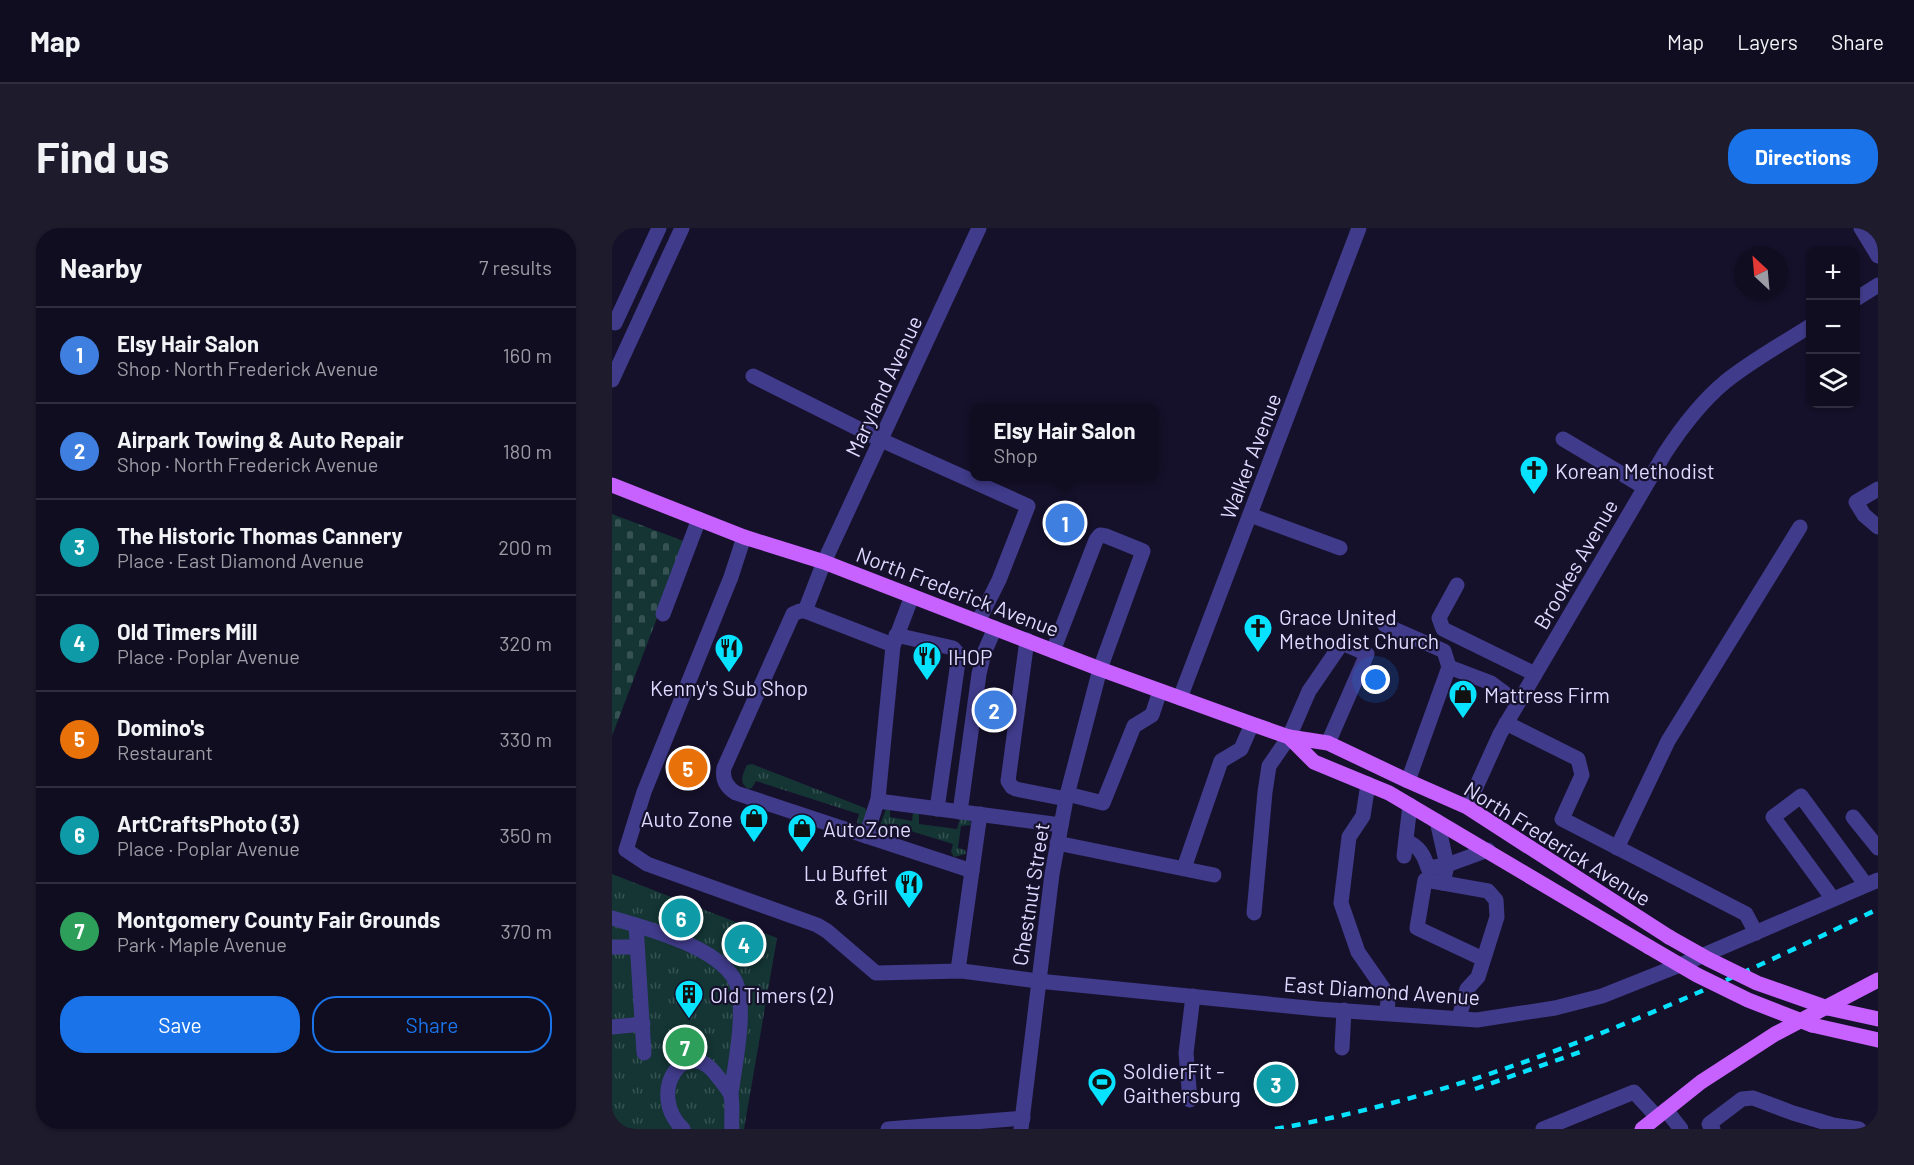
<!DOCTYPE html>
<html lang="en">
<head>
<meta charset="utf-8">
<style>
  body { margin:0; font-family:Barlow,sans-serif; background:#1e1b2d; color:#f1f3f6 }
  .controls { position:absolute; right:18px; top:18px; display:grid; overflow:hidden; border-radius:12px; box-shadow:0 2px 4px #0004 }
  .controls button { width:54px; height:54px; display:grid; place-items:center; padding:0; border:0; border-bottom:2px solid #302d3e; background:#100d20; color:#f1f3f6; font:30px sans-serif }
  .compass { position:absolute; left:1122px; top:18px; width:54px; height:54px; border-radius:50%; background:#100d20; box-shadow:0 2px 4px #0004; rotate:334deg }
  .you { position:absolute; left:764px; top:452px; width:21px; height:21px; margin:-15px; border:4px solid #fff; border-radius:50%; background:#1a73e8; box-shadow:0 0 0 9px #1a73e833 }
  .badge { display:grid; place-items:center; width:39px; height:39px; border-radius:50%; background:#1a73e8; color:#fff; font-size:20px; font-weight:700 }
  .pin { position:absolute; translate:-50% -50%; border:3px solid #fff; box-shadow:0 2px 6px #0006 }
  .popup { position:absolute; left:358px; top:175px; width:189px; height:78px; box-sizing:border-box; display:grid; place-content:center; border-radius:12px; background:#100d20; filter:drop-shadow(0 2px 4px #0005); font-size:20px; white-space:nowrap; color:#9c9ca5 }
  .popup b { font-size:22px; color:#f1f3f6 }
  .popup::after { content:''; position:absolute; left:50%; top:100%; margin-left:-12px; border:12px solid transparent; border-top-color:#100d20 }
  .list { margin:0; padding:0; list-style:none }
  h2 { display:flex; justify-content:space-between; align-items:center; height:78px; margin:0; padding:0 24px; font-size:26px }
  h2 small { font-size:20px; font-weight:400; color:#9c9ca5 }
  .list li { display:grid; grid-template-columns:39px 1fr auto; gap:18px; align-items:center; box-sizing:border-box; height:96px; padding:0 24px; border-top:2px solid #302d3e }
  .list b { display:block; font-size:22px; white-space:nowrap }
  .list p { margin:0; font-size:20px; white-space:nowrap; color:#9c9ca5 }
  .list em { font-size:20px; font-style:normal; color:#9c9ca5 }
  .actions { display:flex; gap:12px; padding:18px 24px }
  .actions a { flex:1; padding:14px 0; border:2px solid #1a73e8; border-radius:24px; text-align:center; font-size:21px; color:#1a73e8 }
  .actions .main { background:#1a73e8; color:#fff }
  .icon { flex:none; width:33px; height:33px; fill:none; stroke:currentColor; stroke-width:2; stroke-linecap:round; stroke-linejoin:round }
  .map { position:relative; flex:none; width:1266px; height:901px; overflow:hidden; border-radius:24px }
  header { display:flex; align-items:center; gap:36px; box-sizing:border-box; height:84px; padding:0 30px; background:#100d20; border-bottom:2px solid #302d3e }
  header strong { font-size:28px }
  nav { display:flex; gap:33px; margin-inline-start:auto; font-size:21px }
  .intro { display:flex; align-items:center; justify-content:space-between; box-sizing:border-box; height:144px; padding:0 36px }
  h1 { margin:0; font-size:42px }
  .button { padding:15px 27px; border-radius:24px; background:#1a73e8; color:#fff; font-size:21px; font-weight:700 }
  main { display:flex; gap:36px; padding:0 36px }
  aside { flex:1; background:#100d20; border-radius:24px; box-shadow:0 2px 4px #0004 }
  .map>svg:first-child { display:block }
  .grass { fill:url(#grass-tufts) }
  .cemetery { fill:url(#cemetery-stones) }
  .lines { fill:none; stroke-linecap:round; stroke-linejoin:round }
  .minor { stroke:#403b8a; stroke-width:15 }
  .major { stroke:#c761ff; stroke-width:15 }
  .rail { stroke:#06e2ff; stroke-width:4.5; stroke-dasharray:9 8; stroke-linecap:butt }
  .major-bridge { stroke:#c761ff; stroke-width:15 }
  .labels { text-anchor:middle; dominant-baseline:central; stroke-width:4.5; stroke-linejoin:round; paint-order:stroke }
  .street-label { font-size:21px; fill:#dfdaff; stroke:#16112b }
  .poi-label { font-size:21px; fill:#dfdaff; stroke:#16112b; text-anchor:start }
</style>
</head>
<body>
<header>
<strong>Map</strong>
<nav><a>Map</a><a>Layers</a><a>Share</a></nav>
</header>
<div class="intro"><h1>Find us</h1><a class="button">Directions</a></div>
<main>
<aside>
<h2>Nearby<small>7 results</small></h2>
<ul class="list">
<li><span class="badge" style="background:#3f7fe0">1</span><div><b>Elsy Hair Salon</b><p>Shop · North Frederick Avenue</p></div><em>160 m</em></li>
<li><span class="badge" style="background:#3f7fe0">2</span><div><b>Airpark Towing &amp; Auto Repair</b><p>Shop · North Frederick Avenue</p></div><em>180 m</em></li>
<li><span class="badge" style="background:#0f9aa8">3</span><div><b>The Historic Thomas Cannery</b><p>Place · East Diamond Avenue</p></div><em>200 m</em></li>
<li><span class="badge" style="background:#0f9aa8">4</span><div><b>Old Timers Mill</b><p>Place · Poplar Avenue</p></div><em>320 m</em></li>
<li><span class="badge" style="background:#e8710a">5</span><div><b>Domino's</b><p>Restaurant</p></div><em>330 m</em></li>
<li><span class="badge" style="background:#0f9aa8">6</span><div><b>ArtCraftsPhoto (3)</b><p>Place · Poplar Avenue</p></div><em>350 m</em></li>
<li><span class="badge" style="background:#2e9e5b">7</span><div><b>Montgomery County Fair Grounds</b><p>Park · Maple Avenue</p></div><em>370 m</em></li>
</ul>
<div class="actions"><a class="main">Save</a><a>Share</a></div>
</aside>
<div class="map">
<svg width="1266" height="901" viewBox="0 0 1266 901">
  <defs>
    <pattern id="grass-tufts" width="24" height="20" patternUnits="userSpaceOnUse" patternTransform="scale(1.5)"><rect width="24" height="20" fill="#143534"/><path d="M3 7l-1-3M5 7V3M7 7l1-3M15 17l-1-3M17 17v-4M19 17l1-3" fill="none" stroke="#365252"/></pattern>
    <pattern id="cemetery-stones" width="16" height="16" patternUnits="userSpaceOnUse" patternTransform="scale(1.5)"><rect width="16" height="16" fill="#143534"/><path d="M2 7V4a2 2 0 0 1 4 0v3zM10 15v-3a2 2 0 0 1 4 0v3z" fill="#365252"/></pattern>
  </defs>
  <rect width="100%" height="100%" fill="#16112b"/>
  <g class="grass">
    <path d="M140,536L253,580L255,583L250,597L245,595L247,586L144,553L140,560L136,561C126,554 131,546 135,537Z"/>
    <path d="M274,581H278V589L300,593L301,585L307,584V596L345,601L348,591L358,592L359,597L349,598L346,620L353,622L354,626L342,629L339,624L341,616L276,596L273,603L269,605L267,600Z"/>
    <path d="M0,646L165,710L132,901H0Z"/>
  </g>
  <path class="cemetery" d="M0,286L74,314L0,508Z"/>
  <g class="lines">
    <g class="minor">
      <path d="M1249,0L1266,28"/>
      <path d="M1244,71L1266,57"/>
      <path d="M3,95L47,0"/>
      <path d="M141,148L269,212L416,278L387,352L366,394"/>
      <path d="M0,152L70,0"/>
      <path d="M951,211L1032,259"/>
      <path d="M1266,261L1244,274L1252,287L1266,299"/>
      <path d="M638,287L728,320"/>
      <path d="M132,309L119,349L32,564L14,622L35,636L205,697L215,703L264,745L350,743L426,753L706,781L865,792L943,780L990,768L1078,733L1266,652"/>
      <path d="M845,357L827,390L831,401L923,446"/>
      <path d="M193,383L212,334L367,0"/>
      <path d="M51,386L87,291"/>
      <path d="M773,397L832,423L837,439"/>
      <path d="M284,407L341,420L347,427L325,581"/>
      <path d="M415,412L396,553L400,559L404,561L454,571"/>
      <path d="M281,417L193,383H188L181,386L112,540C110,551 114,559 124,565L360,643"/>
      <path d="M568,470L747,0"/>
      <path d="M894,495L966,531L970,547L950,591L1134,686L1144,705"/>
      <path d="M796,553L837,439L879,455L906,475"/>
      <path d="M756,556L751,588L737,609L729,675L746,724L771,760L776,771L775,785"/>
      <path d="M455,566L491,575L522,498L540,487L548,463"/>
      <path d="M266,573L449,597"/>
      <path d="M855,579L888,506L1053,225C1070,199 1089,174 1113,154C1139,133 1170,116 1198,98"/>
      <path d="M348,584L367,446L372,425L383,400"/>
      <path d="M1241,589L1266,620"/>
      <path d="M825,593L835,637L831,655L876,663L884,672L885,689L866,749L855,761L847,790"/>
      <path d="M254,608L266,571L281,418L300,368"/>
      <path d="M794,613C807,618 812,627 816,640L835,637L876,622"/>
      <path d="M445,615L602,647"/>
      <path d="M1005,620L1056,513L1188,299"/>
      <path d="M792,628L798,577"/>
      <path d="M572,640L609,533L629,521L640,496"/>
      <path d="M831,655L813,652L805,700L871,731"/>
      <path d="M1221,671L1161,589L1189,568L1254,657"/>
      <path d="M642,685L653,564L657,538L677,509L697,463L730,415L755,426L716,515"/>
      <path d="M0,690C34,700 116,721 126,760C133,789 123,836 119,866"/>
      <path d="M24,697L32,825"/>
      <path d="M0,719H25"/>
      <path d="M346,742L368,586"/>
      <path d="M0,799L31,796"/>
      <path d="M730,820L732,782"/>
      <path d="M578,872L574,825L581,768"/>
      <path d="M1054,882L1069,901"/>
      <path d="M71,901C33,865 74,803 106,849C110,854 117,862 119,868C121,878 119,891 120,901"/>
      <path d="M276,901L411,890"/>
      <path d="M409,901L440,646L454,571L488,441L531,323L494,308L488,307L484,312L441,423"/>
      <path d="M931,901L1022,864L1045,889"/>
      <path d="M1101,901L1097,896L1130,871L1141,870L1181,885L1221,897L1247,901"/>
    </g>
    <g class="major">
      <path d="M0,257L132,309L212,334L488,441L640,496L677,509L716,515L796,553L855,579L1057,709"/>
      <path d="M677,509L702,534L777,565L1037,719"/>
      <path d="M1216,780L1266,791"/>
      <path d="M1200,797L1266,812"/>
      <path d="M1030,901L1089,854L1163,806L1266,752"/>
    </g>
    <g class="rail">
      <path d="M863,861L968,824"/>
      <path d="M663,901C877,863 1071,775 1266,681"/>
    </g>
    <g class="major-bridge">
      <path d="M1057,709L1096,731L1145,755L1216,780"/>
      <path d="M1037,719L1085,747L1136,772L1200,797"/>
    </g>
  </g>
  <defs>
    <g id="church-pin" transform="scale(1.5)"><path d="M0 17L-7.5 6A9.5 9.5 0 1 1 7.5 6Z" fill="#06e2ff" stroke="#16112b"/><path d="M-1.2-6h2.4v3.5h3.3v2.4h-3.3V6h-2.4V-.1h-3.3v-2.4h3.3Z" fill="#111"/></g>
    <g id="restaurant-pin" transform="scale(1.5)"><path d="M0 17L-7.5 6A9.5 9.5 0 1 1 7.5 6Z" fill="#06e2ff" stroke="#16112b"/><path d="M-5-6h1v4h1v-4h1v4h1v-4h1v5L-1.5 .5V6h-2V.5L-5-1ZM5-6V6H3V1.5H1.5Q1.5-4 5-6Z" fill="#111"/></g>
    <g id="shop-pin" transform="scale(1.5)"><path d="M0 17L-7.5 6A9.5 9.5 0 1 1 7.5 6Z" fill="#06e2ff" stroke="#16112b"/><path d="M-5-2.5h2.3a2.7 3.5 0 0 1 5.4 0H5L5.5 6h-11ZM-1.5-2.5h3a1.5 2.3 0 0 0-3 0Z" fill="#111"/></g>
    <g id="building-pin" transform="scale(1.5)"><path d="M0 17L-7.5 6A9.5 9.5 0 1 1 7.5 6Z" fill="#06e2ff" stroke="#16112b"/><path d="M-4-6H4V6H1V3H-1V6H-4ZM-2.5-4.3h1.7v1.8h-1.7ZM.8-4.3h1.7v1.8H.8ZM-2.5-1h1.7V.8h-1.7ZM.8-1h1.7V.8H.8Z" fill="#111"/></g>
    <g id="stadium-pin" transform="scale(1.5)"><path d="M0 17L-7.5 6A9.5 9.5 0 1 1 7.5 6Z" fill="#06e2ff" stroke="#16112b"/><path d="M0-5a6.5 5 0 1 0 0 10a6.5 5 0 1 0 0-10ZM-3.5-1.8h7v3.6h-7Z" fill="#111"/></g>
  </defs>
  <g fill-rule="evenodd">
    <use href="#church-pin" x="922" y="242"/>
    <use href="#church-pin" x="646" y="400"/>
    <use href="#restaurant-pin" x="117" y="420"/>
    <use href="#restaurant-pin" x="315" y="428"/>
    <use href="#shop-pin" x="851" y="466"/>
    <use href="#shop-pin" x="142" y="590"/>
    <use href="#shop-pin" x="190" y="600"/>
    <use href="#restaurant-pin" x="297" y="656"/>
    <use href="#building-pin" x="77" y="766"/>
    <use href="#stadium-pin" x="490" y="854"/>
  </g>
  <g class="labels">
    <g class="street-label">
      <text transform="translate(271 158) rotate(-65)">Maryland Avenue</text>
      <text transform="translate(638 228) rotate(-69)">Walker Avenue</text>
      <text transform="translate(963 336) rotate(-60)">Brookes Avenue</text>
      <text transform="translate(346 363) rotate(21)">North Frederick Avenue</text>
      <text transform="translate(946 615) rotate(32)">North Frederick Avenue</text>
      <text transform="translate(418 666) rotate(-81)">Chestnut Street</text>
      <text transform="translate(770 762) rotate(4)">East Diamond Avenue</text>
    </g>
    <g class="poi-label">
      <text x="943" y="242">Korean Methodist</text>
      <text x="667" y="388">Grace United<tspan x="667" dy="24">Methodist Church</tspan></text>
      <text x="336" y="428">IHOP</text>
      <text x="117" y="459" text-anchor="middle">Kenny's Sub Shop</text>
      <text x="872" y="466">Mattress Firm</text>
      <text x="121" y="590" text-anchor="end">Auto Zone</text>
      <text x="211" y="600">AutoZone</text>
      <text x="276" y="644" text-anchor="end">Lu Buffet<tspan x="276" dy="24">&amp; Grill</tspan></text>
      <text x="98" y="766">Old Timers (2)</text>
      <text x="511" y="842">SoldierFit -<tspan x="511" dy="24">Gaithersburg</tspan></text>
    </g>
  </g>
</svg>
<div class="controls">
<button>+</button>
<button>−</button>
<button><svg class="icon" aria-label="layers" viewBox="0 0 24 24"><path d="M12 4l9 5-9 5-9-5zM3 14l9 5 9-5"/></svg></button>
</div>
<svg class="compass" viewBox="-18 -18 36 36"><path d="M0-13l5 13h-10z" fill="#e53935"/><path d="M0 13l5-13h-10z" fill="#9c9ca5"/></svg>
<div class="you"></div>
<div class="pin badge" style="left:453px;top:295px;background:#3f7fe0">1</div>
<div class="popup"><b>Elsy Hair Salon</b>Shop</div>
<div class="pin badge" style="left:382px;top:482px;background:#3f7fe0">2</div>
<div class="pin badge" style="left:664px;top:856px;background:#0f9aa8">3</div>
<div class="pin badge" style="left:132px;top:716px;background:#0f9aa8">4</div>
<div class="pin badge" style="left:76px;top:540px;background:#e8710a">5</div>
<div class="pin badge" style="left:69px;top:690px;background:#0f9aa8">6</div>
<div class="pin badge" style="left:73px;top:819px;background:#2e9e5b">7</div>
</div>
</main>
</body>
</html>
